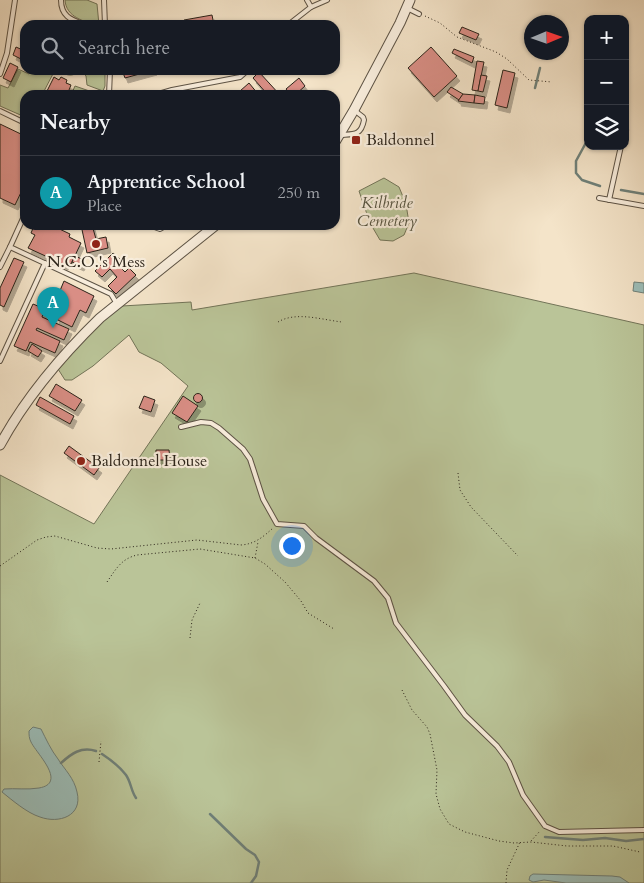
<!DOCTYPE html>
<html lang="en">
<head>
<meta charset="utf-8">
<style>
  body { margin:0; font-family:Cardo,serif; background:#20242c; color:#f1f3f6 }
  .controls { position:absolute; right:15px; top:15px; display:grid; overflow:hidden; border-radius:10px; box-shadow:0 1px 4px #0004 }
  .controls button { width:45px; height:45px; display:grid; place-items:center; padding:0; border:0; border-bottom:1px solid #363941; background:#171b24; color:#f1f3f6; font:25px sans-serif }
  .compass { position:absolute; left:524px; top:15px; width:45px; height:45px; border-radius:50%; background:#171b24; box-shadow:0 1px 4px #0004; rotate:88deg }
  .you { position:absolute; left:291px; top:545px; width:18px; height:18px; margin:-12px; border:4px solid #fff; border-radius:50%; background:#1a73e8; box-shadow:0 0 0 8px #1a73e833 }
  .badge { display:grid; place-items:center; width:32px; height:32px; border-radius:50%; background:#c59692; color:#fff; font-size:16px; font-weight:700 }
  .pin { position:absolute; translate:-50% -41px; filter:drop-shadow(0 1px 2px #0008) }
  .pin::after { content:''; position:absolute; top:26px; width:18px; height:15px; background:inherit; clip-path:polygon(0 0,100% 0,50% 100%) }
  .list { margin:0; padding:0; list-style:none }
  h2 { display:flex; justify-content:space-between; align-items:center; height:65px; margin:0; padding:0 20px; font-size:21px }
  h2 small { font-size:16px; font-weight:400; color:#9ea1a6 }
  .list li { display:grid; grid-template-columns:32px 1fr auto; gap:15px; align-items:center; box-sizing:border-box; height:75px; padding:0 20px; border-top:1px solid #363941 }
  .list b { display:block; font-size:19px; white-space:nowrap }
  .list p { margin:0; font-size:16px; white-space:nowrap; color:#9ea1a6 }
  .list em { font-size:16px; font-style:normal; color:#9ea1a6 }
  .icon { flex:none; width:28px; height:28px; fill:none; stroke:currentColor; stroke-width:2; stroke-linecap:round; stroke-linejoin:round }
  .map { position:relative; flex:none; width:644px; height:883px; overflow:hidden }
  .search { position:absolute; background:#171b24; box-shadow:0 1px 4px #0004; left:20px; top:20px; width:320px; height:55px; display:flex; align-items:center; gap:12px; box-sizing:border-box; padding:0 18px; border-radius:15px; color:#9ea1a6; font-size:19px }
  .panel { position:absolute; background:#171b24; box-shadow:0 1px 4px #0004; left:20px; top:90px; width:320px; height:140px; border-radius:15px }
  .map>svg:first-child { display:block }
  .green { fill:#bac498; stroke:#727458 }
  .water { fill:#9cbeb9; stroke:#6f8079 }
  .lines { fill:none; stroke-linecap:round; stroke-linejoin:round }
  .stream { stroke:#6f8079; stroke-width:2.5 }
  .building { fill:#d98e85; stroke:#2b2319; filter:url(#shadow) }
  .service-casing { stroke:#5d5345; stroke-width:6 }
  .tertiary-casing { stroke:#5d5345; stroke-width:11 }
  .path { stroke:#2b2319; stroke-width:1; stroke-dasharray:1 2.5; stroke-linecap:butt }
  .service { stroke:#f8eddc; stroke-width:4 }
  .tertiary { stroke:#f8eddc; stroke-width:9 }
  .poi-dot { fill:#8f2418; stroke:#f8eddc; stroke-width:2 }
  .labels { text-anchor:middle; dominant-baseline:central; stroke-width:4.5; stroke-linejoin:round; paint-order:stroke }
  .poi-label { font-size:16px; fill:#2b2319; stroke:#f8eddc; text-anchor:start }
  .park-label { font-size:16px; font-style:italic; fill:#56533f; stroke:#f8eddc }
</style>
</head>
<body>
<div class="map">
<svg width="644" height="883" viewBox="0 0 644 883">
  <defs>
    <filter id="shadow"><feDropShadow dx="3" dy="5" stdDeviation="0" flood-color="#0004"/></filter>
  </defs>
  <rect width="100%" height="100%" fill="#f4e4c9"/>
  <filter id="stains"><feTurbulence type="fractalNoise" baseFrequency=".004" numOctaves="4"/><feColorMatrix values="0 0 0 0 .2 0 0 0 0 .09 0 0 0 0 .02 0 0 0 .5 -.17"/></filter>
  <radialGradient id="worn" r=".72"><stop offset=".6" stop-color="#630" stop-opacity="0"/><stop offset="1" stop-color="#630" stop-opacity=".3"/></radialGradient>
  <g class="green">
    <path d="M65,0H87L97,4L99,25C84,22 66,17 65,0Z"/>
    <path d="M18,69L29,74L32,70H80C72,79 65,74 55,70L42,95H25V117L0,106V85L8,88Z"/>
    <path d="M81,70H105V86L103,91L87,85L86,76Z"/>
    <path d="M75,86L98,94L99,95H71Z"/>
    <path d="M384,178L399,187L406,204L409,223L404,235L393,241L380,240L370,223L359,191Z"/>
    <path d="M414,273L644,325V883H0V475L94,524L188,386L161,363L139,352L129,335L93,366L72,380H65L58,369L99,323L122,306L191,302L192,310Z"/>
  </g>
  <g class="water">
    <path d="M634,282L644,283V293L633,291Z"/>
    <path d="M33,727L41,729C46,739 51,750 58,759C65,770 74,778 77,792C83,816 59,824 40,817C27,813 12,800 2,792L4,789C15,788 27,790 39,788C68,783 36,753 31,742C29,738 29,735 29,731Z"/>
    <path d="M533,874L612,876L620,877L629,883H566L544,880L533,882L529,880L530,876Z"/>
  </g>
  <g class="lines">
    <g class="stream">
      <path d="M625,42L627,44L625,49"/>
      <path d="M535,88L540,68"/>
      <path d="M588,139L576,161V173L582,180L600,186"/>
      <path d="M621,190L644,194"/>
      <path d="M102,754C111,760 120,767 126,775C131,782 131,791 136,798"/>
      <path d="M61,763C71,754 81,746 96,751"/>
      <path d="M210,814L246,849L255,855L259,862L256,876L251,883"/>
      <path d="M545,837L583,840L605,838L626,841L644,839"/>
    </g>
  </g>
  <g class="building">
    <path d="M212,15L214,25H185L184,20Z"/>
    <path d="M462,27L479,34L476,40L459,33Z"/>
    <path d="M16,47L25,51V61L13,55Z"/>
    <path d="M431,47L457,76L434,97L408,68Z"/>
    <path d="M454,49L474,57L472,63L452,53Z"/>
    <path d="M477,61L484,62L478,91L472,90Z"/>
    <path d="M10,63L18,67L11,82L3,78Z"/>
    <path d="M122,70H154L125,78Z"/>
    <path d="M503,70L515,73L507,108L495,105Z"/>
    <path d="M259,72L280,95H268L253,78Z"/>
    <path d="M481,75L487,76L483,92L478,91Z"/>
    <path d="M54,77L59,80L61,77L67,80L66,83L71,85L67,95H45Z"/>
    <path d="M299,78L305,86L295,95H291L286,89Z"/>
    <path d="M249,83L258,94V95H243L240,91Z"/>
    <path d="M451,87L463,94L459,100L447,92Z"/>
    <path d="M463,94L475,95L474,103L458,101Z"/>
    <path d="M475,95L485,97L484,104L474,103Z"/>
    <path d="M0,124L25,136V184L15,205L0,198Z"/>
    <path d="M39,225H51L70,234L69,237L81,243L71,264L66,262L65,265L28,248L35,235L31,233L34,226L37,228Z"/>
    <path d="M81,225H92L96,239L106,237L108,248L87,253Z"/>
    <path d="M113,253L121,260L117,264L125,272L129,268L136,275L116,294L108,286L117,277L110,269L102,277L95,271Z"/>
    <path d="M75,256L84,260L81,266L72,262Z"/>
    <path d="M14,258L24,262L4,307L0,305V288Z"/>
    <path d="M64,281L94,296L86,313L80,310L72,327L56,319L58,313L52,310Z"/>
    <path d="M33,304L45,309L42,317L69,329L64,340L37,328L36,330L60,341L55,353L30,342L26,351L14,346Z"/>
    <path d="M32,344L42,351L38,357L28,351Z"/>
    <path d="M56,384L82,400L75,411L49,396Z"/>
    <circle cx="198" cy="398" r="4.5"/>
    <path d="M144,396L155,400L151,412L139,408Z"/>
    <path d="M183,396L198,406L187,422L172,413Z"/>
    <path d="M40,397L74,416L70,424L36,405Z"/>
    <path d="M69,446L99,468L94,475L64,453Z"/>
    <path d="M156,450H169L170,460H158V455H156Z"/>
  </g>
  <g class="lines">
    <g class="service-casing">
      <g id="service">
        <path d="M61,0C61,17 72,20 85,25"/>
        <path d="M104,0L105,25"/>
        <path d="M307,0L311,7"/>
        <path d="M407,8L419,14"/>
        <path d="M288,25L311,7L327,0"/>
        <path d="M335,36L336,37"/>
        <path d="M0,74L7,53L15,0"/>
        <path d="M109,95L110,70"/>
        <path d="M155,95L172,90L240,77L248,70"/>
        <path d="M0,111L25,123"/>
        <path d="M625,131L626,130"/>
        <path d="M340,135C354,134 361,136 364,120L363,117L354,110"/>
        <path d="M599,198L644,206"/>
        <path d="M609,200L621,146"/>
        <path d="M25,214L10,247L111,294L117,304"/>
        <path d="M149,225L160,229L167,225"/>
        <path d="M200,225L208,231"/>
        <path d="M0,267L10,247"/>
        <path d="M0,361L45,263"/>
        <path d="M181,427L201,422L211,423L219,428L243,449L250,459L263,499L277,524L304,526L316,538L374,581L388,598L396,623L444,686L465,715L497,746L509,762L523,795L545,826L559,832L644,830"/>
      </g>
    </g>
    <g class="tertiary-casing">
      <g id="tertiary">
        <path d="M335,142L354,110L400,23L410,0"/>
        <path d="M0,445C26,397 61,356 100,318L216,225"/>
      </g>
    </g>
    <g class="path">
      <path d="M425,16L440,23L457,37L496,52L507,59L529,80L552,82"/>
      <path d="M278,322C296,311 323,320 342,322"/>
      <path d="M458,473L460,490L471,507L518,556"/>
      <path d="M255,558L258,542"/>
      <path d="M0,566L37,540L46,537L55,536L97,548L111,549L197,540L241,545C255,544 263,537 273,528"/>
      <path d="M107,582C116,569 121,559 137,555L200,549L255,558L265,564L285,582L301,601L308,613L334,629"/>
      <path d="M190,638L192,620L200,603"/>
      <path d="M402,690L412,710L427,727L430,734L437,770L436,794L440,809L449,824L465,832L499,841L514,843L531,842L567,846H613L640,852"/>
      <path d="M99,762L101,741"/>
      <path d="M531,841L540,831"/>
      <path d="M506,883L507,870L520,842"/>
    </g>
    <use href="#service" class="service"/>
    <use href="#tertiary" class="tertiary"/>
  </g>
  <g class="poi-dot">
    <rect x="351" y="135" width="10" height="10" rx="2.5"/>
    <circle cx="96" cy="244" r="5"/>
    <circle cx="81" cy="461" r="5"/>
  </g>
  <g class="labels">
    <g class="poi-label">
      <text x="366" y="140">Baldonnel</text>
      <text x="96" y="262" text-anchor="middle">N.C.O.'s Mess</text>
      <text x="91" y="461">Baldonnel House</text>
    </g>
    <g class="park-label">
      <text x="387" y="203">Kilbride<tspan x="387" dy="18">Cemetery</tspan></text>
    </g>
  </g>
  <rect width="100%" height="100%" filter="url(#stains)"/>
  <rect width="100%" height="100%" fill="url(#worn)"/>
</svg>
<div class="controls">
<button>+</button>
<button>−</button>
<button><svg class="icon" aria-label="layers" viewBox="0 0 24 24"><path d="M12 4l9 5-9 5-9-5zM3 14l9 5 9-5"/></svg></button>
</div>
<svg class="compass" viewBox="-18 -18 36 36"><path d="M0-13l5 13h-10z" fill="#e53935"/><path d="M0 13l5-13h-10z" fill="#9ea1a6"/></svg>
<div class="you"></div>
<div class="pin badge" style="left:53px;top:328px;background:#0f9aa8">A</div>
<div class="search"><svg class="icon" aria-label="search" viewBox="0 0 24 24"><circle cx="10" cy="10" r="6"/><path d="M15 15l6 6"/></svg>Search here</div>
<section class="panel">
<h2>Nearby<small></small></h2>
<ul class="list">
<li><span class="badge" style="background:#0f9aa8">A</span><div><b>Apprentice School</b><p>Place</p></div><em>250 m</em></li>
</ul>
</section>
</div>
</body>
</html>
